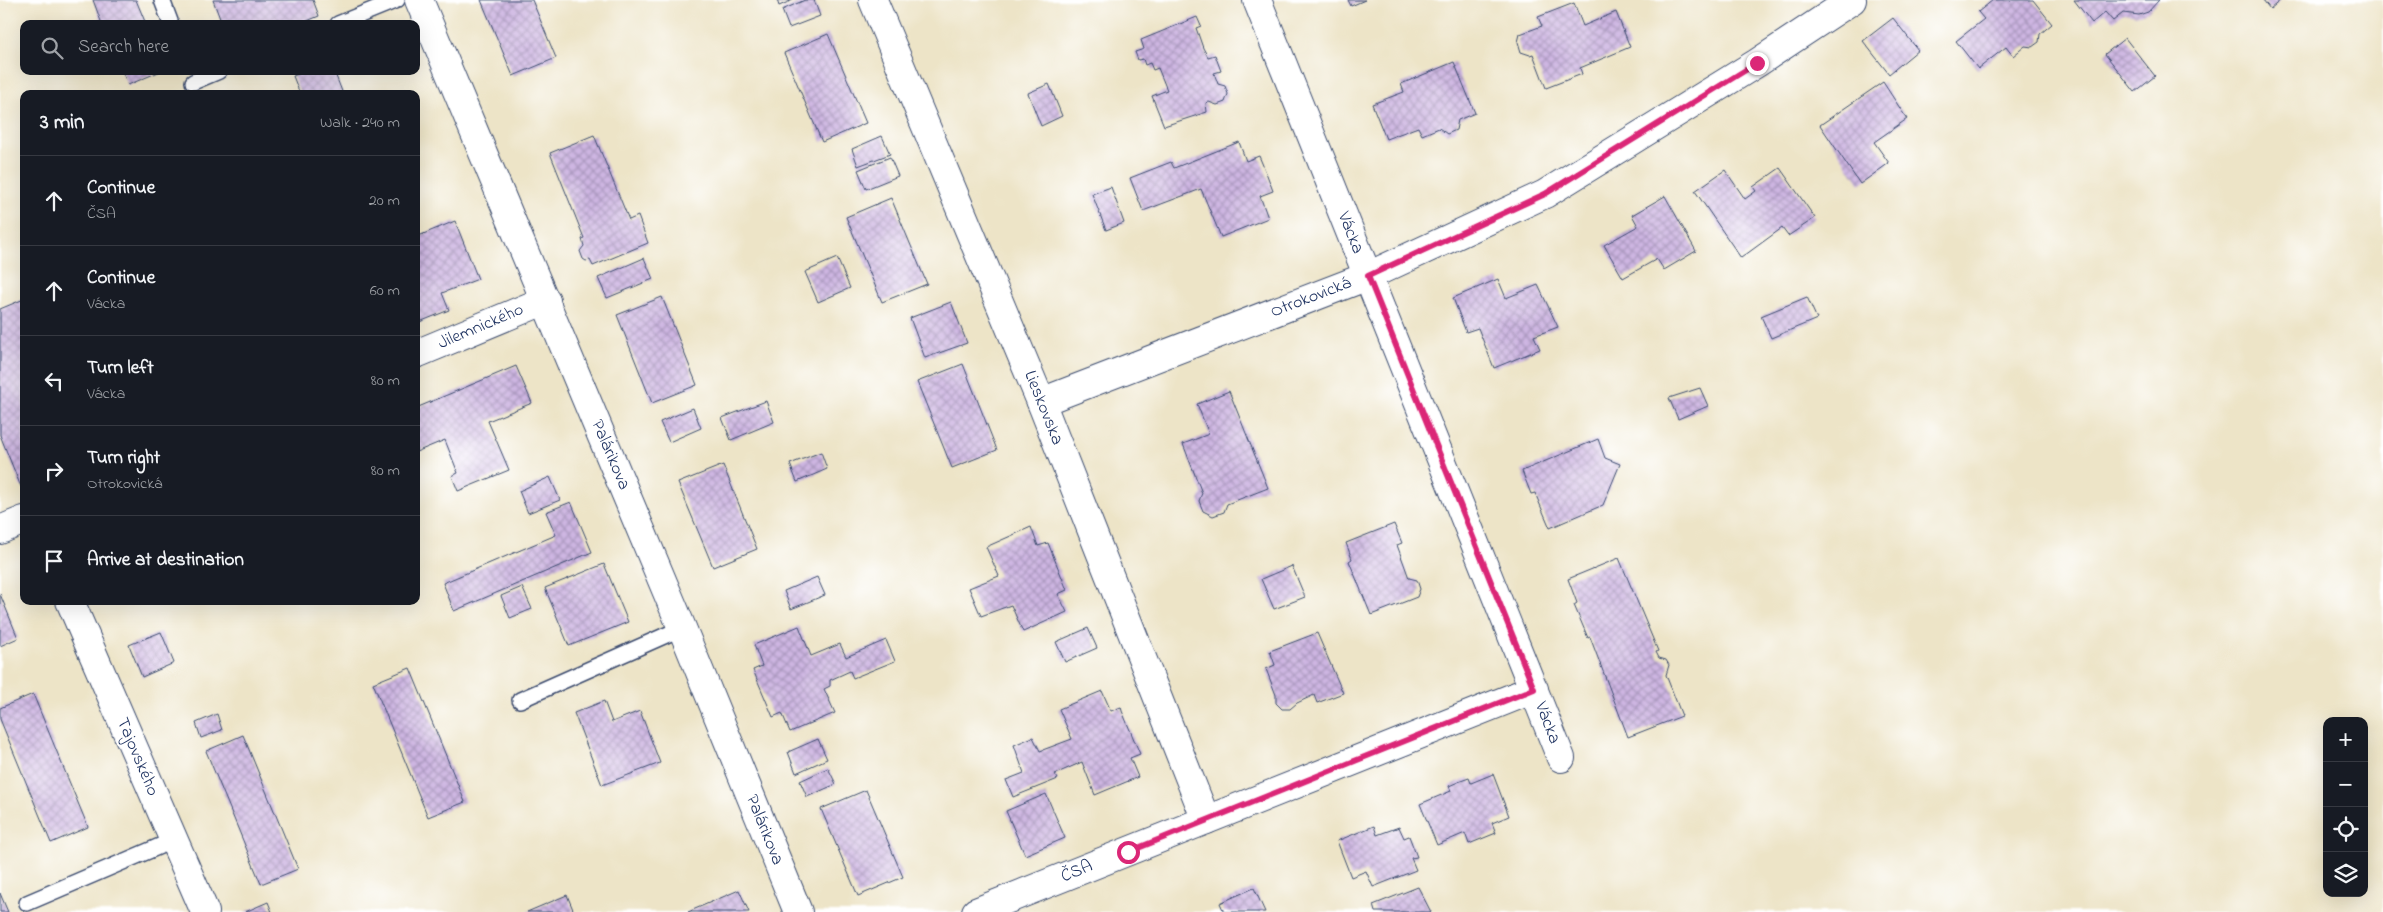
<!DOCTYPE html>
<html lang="en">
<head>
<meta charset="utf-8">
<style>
  body { margin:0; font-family:"Indie Flower",sans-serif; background:#242831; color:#f1f3f6 }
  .controls { position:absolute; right:15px; bottom:15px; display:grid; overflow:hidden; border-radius:10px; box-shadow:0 5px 20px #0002 }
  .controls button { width:45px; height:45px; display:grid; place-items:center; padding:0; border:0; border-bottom:1px solid #363941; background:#171b24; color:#f1f3f6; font:25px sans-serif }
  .stop { position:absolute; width:15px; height:15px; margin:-11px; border:4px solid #db2777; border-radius:50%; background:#fff }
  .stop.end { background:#db2777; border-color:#fff; box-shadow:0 1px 5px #0008 }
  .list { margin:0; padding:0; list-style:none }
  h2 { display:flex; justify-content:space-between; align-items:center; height:65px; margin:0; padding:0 20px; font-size:21px }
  h2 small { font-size:16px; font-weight:400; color:#9ea1a6 }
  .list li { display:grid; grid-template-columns:32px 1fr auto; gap:15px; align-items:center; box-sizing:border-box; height:90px; padding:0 20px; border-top:1px solid #363941 }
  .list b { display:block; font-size:19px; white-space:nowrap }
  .list p { margin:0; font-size:16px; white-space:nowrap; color:#9ea1a6 }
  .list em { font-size:16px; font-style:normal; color:#9ea1a6 }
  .icon { flex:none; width:28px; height:28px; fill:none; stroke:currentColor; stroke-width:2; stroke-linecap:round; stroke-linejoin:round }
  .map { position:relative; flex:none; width:2383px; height:912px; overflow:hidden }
  .search { position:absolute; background:#171b24; box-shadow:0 5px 20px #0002; left:20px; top:20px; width:400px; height:55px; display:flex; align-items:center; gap:12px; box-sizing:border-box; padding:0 18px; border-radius:10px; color:#9ea1a6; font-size:19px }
  .panel { position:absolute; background:#171b24; box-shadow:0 5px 20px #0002; left:20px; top:90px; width:400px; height:515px; border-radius:10px }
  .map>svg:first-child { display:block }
  .building { fill:url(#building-cross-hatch) }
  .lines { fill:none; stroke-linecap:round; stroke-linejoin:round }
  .lane-casing { stroke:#3a4a6e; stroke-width:18 }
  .street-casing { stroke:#3a4a6e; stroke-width:30 }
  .lane { stroke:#fff; stroke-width:15 }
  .street { stroke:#fff; stroke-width:28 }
  .route { stroke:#db2777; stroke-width:6 }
  .labels { text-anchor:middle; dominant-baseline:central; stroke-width:4; stroke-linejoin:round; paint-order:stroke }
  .street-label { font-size:18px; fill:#1b2f5e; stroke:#fff }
</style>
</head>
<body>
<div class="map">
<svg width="2383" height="912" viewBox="0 0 2383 912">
  <defs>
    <pattern id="building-cross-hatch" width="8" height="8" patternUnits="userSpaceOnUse" patternTransform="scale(1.25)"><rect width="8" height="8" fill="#ceb6e2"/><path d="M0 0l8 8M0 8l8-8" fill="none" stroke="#a694ba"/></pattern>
  </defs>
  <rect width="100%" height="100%" fill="#fff"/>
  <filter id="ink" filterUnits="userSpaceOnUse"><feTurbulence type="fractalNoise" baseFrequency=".02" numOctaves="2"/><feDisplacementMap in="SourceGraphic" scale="10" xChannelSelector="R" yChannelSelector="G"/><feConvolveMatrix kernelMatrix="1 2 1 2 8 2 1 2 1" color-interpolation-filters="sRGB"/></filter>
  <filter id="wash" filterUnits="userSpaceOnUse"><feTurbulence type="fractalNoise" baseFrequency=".0096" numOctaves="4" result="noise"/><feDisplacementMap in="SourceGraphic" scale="20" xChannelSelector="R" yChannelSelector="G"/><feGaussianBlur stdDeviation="1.12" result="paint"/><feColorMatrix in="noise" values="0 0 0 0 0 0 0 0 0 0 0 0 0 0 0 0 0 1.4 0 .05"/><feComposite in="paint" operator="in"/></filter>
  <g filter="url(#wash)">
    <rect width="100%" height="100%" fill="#ede4c7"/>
    <g id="blocks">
      <g class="building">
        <path d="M93,0H136L146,24H102Z"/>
        <path d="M213,0H313L319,16L300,24H280L278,19L266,24H222Z"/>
        <path d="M481,0H532L556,58L513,76Z"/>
        <path d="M777,0H793L779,6Z"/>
        <path d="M805,0H814L820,16L789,28L782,10Z"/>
        <path d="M1348,0H1365L1351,6Z"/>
        <path d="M1993,0H2033L2052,24L2040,34L2039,42L2032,47L2025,46L2013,56L2006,47L1978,69L1956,41L1984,19L1978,12Z"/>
        <path d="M2074,0H2159L2148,12L2139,15L2123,13L2113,21L2105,12L2092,23Z"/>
        <path d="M2263,0H2281L2270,9Z"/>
        <path d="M1574,3L1583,26L1616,12L1630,47L1580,68L1582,74L1546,88L1533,54L1530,55L1521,52L1518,42L1520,34L1542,26L1538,17Z"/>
        <path d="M1197,17L1201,26L1196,28L1203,48L1208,57L1215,55L1221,71L1214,73L1218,84L1225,86L1228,94L1225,102L1217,105L1209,102L1206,103L1207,112L1164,126L1152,96L1167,90L1158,68L1153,70L1150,63L1145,65L1143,59L1138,60L1135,52L1144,49L1141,40Z"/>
        <path d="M1893,18L1918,50L1889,74L1863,41Z"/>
        <path d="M828,34L866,123L822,142L784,53Z"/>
        <path d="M2125,38L2155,76L2135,92L2105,54Z"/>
        <path d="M1454,62L1475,113L1458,120L1456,130L1447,134L1439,128L1422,135L1418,127L1386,139L1372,104L1404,92L1401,84Z"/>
        <path d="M122,71H161L128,85Z"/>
        <path d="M306,71H334L343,94H300L293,76Z"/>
        <path d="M1883,82L1907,119L1874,142L1889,163L1860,184L1820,125Z"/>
        <path d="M1049,84L1062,116L1041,126L1028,93Z"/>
        <path d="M594,135L629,220L638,216L648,243L593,266L590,260L586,261L583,259L580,251L584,246L582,239L584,238L550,153Z"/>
        <path d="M882,136L890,154L858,166L852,149Z"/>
        <path d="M1239,142L1246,161L1259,156L1267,175L1273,191L1260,196L1268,218L1221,237L1201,189L1143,211L1130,178L1171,162L1174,168Z"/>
        <path d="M890,157L898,176L866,189L858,170Z"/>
        <path d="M1780,168L1815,218L1788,236L1782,228L1741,258L1695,191L1725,170L1745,199L1756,191L1753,187Z"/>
        <path d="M1111,187L1124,223L1106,230L1092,194Z"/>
        <path d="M1665,196L1696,251L1664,270L1657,259L1623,278L1604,245L1638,226L1632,215Z"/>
        <path d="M891,198L927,284L882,302L846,217Z"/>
        <path d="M455,221L478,279L442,293L449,310L417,323L416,237Z"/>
        <path d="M644,258L653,279L607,298L598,278Z"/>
        <path d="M837,258L850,288L818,302L805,272Z"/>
        <path d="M1498,279L1506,298L1538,285L1558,327L1534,336L1540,349L1494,368L1478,328L1466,332L1453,298Z"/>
        <path d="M662,297L697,385L652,403L617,315Z"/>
        <path d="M1807,297L1817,319L1771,338L1761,316Z"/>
        <path d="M24,299V486L21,487L0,435V309Z"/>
        <path d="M951,302L967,343L925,358L910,318Z"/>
        <path d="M963,364L997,450L952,468L917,382Z"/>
        <path d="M516,366L532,403L488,421L509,470L458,491L452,476L458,473L445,440L416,452V408Z"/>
        <path d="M1700,388L1708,406L1678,419L1669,398Z"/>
        <path d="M1229,391L1268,488L1227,504L1224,512L1213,516L1203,511L1199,501L1202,493L1183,444L1209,434L1197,404Z"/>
        <path d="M766,401L774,422L731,440L722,418Z"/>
        <path d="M693,408L701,428L669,442L660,422Z"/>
        <path d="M1598,439L1605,458L1620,464L1603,505L1550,528L1535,493L1531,494L1522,471Z"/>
        <path d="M821,452L827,469L797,482L790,464Z"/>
        <path d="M723,465L757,549L713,567L678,483Z"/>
        <path d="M550,477L560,500L528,513L519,491Z"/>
        <path d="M571,502L592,552L454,611L443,583L556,535L546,512Z"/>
        <path d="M1394,524L1402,543L1397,545L1409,578L1417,580L1420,589L1417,597L1371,615L1349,561L1352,559L1346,543Z"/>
        <path d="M1031,527L1038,546L1048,543L1067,590L1058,594L1067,612L1023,632L1011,605L981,616L969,588L999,576L986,547Z"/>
        <path d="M1619,558L1658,651L1656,652L1659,658L1666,660L1669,665L1666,675L1682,716L1628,737L1590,637L1588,638L1574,605L1577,603L1568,579Z"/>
        <path d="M604,564L628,622L569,646L545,588Z"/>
        <path d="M1292,566L1305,597L1274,609L1261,579Z"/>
        <path d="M817,577L825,595L791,609L784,591Z"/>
        <path d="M522,587L532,609L510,618L501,596Z"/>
        <path d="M0,594L18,638L0,646Z"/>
        <path d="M799,626L811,656L840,644L846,657L886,640L895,661L853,678L850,671L830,680V686L824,689L835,713L790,732L782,713L773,717L753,670L762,666L754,645Z"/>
        <path d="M1088,628L1097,648L1065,662L1056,642Z"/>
        <path d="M161,632L174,663L142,677L129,645Z"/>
        <path d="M1317,633L1343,693L1317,703L1314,695L1297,703L1290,709H1282L1276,703V695L1266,669L1275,665L1270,651Z"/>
        <path d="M410,668L465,802L428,817L373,683Z"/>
        <path d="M1102,691L1111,711L1121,707L1122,711L1140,754L1130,758L1138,777L1095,795L1082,762L1055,774L1058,779L1013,797L1006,780L1024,773L1014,745L1033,737L1040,751L1072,739L1059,709Z"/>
        <path d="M33,694L88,827L51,843L0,719V708Z"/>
        <path d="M604,701L612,722L640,711L660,763L602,785L574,713Z"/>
        <path d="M217,714L222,730L201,738L196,723Z"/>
        <path d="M243,735L298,869L261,884L206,751Z"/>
        <path d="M818,739L827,759L796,773L788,752Z"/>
        <path d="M828,768L836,784L807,797L800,781Z"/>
        <path d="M1493,774L1509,816L1492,823L1496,833L1469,844L1465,833L1437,845L1420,804L1451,791L1449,786L1458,782L1469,778L1471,783Z"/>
        <path d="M866,790L903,877L858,896L821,809Z"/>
        <path d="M1046,794L1065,838L1025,855L1006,811Z"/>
        <path d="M1374,826L1377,835L1399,827L1404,838L1409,836L1417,857L1411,858L1416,870L1373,887L1366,871L1351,877L1337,841Z"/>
        <path d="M1418,887L1431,912H1375L1373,905Z"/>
        <path d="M1254,888L1265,912H1224L1220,903Z"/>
        <path d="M739,890L749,912H688Z"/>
        <path d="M0,893L2,898L8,912H0Z"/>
        <path d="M567,895L574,912H527Z"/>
        <path d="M268,902L272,912H245Z"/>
      </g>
    </g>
  </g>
  <g filter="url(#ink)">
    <use href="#blocks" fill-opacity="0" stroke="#3a4a6e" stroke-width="1"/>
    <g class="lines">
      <g class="lane-casing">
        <g id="lane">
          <path d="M162,0L171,24"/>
          <path d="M338,24L397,0"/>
          <path d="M193,82L219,71"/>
          <path d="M520,700L682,628"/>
          <path d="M27,903L174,840"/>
        </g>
      </g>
      <g class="street-casing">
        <g id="street">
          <path d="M419,0L682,628L798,912"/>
          <path d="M873,0L1041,402L1206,820"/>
          <path d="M1257,0L1561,758"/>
          <path d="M416,354L546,300"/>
          <path d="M1041,402L1368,276L1545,194L1757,63L1852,0"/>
          <path d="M0,530L24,520"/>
          <path d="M70,601L205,912"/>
          <path d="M976,912L1534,689"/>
        </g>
      </g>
      <use href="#lane" class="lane"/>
      <use href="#street" class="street"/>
    </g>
  </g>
  <g class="lines" filter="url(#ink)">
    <path class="route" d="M1128,852L1534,689L1368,276L1545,194L1757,63"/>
  </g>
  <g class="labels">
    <g class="street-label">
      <text transform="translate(1350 233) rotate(68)">Vácka</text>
      <text transform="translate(1311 298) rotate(-21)">Otrokovická</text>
      <text transform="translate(481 327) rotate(-23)">Jilemnického</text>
      <text transform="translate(1043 408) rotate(68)">Lieskovska</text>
      <text transform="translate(610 455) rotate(67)">Palárikova</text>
      <text transform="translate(1547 723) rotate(69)">Vácka</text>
      <text transform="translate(137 757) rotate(67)">Tajovského</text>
      <text transform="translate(764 830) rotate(68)">Palárikova</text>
      <text transform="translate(1077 872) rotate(-22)">ČSA</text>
    </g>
  </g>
</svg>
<div class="controls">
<button>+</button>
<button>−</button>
<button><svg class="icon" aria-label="locate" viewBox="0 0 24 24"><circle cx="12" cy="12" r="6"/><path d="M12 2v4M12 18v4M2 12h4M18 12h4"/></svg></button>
<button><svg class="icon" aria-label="layers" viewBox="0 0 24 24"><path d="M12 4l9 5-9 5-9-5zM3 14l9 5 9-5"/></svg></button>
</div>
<div class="stop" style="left:1128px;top:852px"></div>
<div class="stop end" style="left:1757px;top:63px"></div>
<div class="search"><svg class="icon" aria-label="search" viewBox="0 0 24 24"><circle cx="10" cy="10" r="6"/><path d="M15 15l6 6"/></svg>Search here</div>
<section class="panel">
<h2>3 min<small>Walk · 240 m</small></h2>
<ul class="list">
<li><svg class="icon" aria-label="ahead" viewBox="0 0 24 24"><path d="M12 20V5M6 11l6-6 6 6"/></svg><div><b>Continue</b><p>ČSA</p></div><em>20 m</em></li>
<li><svg class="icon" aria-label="ahead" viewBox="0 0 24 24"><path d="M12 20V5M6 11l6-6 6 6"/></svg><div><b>Continue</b><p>Vácka</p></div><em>60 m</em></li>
<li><svg class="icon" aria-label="left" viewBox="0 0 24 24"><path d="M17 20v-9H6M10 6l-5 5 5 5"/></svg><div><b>Turn left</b><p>Vácka</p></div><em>80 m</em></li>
<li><svg class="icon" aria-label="right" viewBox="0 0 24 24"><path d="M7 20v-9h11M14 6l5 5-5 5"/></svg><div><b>Turn right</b><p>Otrokovická</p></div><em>80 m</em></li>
<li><svg class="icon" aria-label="arrive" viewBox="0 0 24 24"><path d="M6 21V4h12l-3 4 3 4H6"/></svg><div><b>Arrive at destination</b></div></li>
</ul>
</section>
</div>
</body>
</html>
